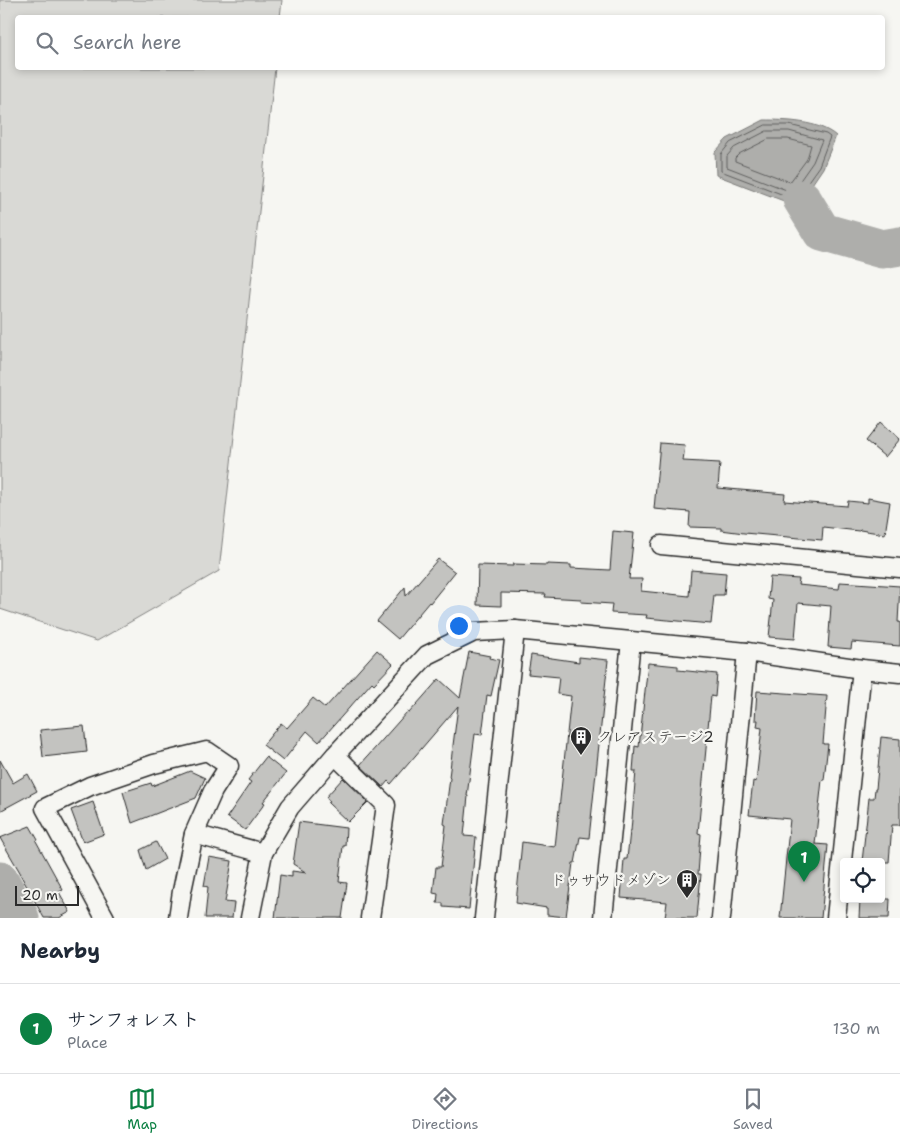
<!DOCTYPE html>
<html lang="en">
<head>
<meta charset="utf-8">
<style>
  body { margin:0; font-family:"Shantell Sans","Klee One",sans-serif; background:#f6f6f7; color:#1f2937 }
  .controls { position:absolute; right:15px; bottom:15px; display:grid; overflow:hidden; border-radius:5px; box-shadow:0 2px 8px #0003 }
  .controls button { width:45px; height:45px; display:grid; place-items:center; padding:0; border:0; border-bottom:1px solid #e0e1e3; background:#fff; color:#1f2937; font:25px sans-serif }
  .scale { position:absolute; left:15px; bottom:12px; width:64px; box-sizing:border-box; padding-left:5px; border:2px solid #2b2b2b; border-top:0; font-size:14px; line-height:18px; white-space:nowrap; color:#2b2b2b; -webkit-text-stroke:4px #f6f6f2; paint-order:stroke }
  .you { position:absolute; left:458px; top:625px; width:18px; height:18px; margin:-12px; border:4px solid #fff; border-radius:50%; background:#1a73e8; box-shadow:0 0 0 8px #1a73e833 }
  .badge { display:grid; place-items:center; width:32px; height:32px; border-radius:50%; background:#0b8043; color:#fff; font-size:16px; font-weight:700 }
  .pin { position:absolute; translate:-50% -41px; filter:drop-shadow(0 1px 2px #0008) }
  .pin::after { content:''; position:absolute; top:26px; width:18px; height:15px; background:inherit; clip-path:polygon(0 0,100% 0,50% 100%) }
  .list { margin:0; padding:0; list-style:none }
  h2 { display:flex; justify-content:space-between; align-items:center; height:65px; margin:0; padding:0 20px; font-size:21px }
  h2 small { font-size:16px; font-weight:400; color:#747a83 }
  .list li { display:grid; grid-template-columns:32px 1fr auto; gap:15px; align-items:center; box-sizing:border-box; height:90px; padding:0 20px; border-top:1px solid #e0e1e3 }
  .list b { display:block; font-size:19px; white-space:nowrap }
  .list p { margin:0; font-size:16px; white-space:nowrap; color:#747a83 }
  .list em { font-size:16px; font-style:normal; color:#747a83 }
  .icon { flex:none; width:28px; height:28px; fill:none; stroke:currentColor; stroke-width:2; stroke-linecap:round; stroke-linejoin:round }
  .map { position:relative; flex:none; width:900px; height:918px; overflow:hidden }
  .search { position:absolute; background:#fff; box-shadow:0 2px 8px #0003; left:15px; right:15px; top:15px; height:55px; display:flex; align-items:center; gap:12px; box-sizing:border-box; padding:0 18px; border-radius:5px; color:#747a83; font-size:19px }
  .sheet { height:155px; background:#fff }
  nav { display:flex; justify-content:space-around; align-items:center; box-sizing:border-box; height:70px; border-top:1px solid #e0e1e3; background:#fff; font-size:14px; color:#747a83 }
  nav a { display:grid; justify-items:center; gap:2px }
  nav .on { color:#0b8043 }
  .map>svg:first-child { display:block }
  .green { fill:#d9d9d5; stroke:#828280 }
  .water { fill:#aeaeab; stroke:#7a7a78 }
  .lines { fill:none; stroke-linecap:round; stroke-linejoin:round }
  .shore { stroke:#5f5f5e; stroke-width:1 }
  .river { stroke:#aeaeab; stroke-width:39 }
  .building { fill:#c3c3c0; stroke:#2b2b2b }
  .minor-casing { stroke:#2b2b2b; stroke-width:21 }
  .minor { stroke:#f6f6f2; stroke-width:18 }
  .labels { text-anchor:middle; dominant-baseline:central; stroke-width:4.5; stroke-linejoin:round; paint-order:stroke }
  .poi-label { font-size:15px; fill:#2b2b2b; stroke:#f6f6f2; text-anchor:start }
</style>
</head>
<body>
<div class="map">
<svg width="900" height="918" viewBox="0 0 900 918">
  <rect width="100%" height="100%" fill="#f6f6f2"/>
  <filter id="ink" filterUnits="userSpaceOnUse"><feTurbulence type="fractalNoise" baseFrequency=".02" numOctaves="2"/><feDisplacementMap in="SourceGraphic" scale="10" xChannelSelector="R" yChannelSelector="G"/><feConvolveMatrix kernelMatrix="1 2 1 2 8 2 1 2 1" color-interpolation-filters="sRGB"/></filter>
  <g filter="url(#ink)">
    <path class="green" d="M0,0H282L280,17L18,18V68H275L219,571L97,641L0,609Z"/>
    <path class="water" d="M764,120C786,120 819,121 836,136L823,168L802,199L789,203L716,175L715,152L727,139Z"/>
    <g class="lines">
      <g class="shore">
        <path d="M766,125H789L826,134L830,137L819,166L799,194L789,197L721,171V154L730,143Z"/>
        <path d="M767,131H789L822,140L813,162L794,189L789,191L727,167V156L734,148Z"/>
        <path d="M769,139H788L811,145L807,159L790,182L735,161V158L739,154Z"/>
      </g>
      <g class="river">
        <path d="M802,199L822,232L882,249L900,246"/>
        <path d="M0,881L20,918"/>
      </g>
    </g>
    <g class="building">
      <path d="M881,422L900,439L885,457L866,441Z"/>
      <path d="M660,443L685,445L683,461L720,463L718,488L785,494L784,501L847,506L848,501L868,503V498L890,502L885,534L860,530L859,531L823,527L822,540L744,533L721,530V528L689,527L690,512L654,509Z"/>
      <path d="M613,531L634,533L629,579H642L641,591L689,596L691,570L726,573L724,595H714L711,624L646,618L647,615L611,613L612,604L581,602V599L545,597L546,594L501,593V606L477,605L478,565L513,566V564L547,565V564L571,565V568L610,570Z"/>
      <path d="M438,559L455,572L430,603L429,602L398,639L377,621L405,587L406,596Z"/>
      <path d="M770,577L799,579L798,585L839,589L840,582L900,586L898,622H900V646L852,642L851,649L828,647L831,606L798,603L795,639L769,637L773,600L768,599Z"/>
      <path d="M377,650L393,664L374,684L372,682L319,742L307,731L283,761L263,745L281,723L287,728L313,698L325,708Z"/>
      <path d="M469,652L490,656L489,658L499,660L491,696L487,695L482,735L475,734L467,796H468L464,836L476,837L469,909L443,907V903H437L438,894L433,893L436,867H441L446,825L444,824L450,778L449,777L458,706L391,784L388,781L383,787L360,765L407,712L409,713L439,679L460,698Z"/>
      <path d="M531,655L579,662V657L608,660L589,838L580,837L575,863H573L566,917L547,915V908L516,903L522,842L555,847L571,696L557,694L559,677L528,674Z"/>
      <path d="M648,663L678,666V670L717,674L715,697L711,696L698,833L701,834L698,874H701L697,918H665L667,902L621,898L624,859H627L630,831H631L636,771H633L635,746L639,747Z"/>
      <path d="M757,691L827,696L823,744H828L824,780H822L815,844L828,845L821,918H780L790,819L749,815L753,781L756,782L762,728L757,727L758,720H755Z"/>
      <path d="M84,726L87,752L43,757L40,730Z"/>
      <path d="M881,737L900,739V825H892L889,862H862L869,798H874L875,789H876Z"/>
      <path d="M266,757L286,773L263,802L265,803L245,830L227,817L251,782L248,780Z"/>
      <path d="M0,760L13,783L28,774L37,791L0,811Z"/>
      <path d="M190,771L205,778L196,798L132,823L123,792L151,783L152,786Z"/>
      <path d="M343,778L368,802L348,822L328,803L330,802L326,797Z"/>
      <path d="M93,802L104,834L83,842L71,810Z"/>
      <path d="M299,822L346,828L345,846H343L339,882L347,883L342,918H275L280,875L292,877V871L307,873L293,864Z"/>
      <path d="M30,826L38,840L36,841L63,890L59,892L70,912L59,918H44L20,874H21L0,838Z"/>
      <path d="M156,842L165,859L146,870L140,850Z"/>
      <path d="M209,857L232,861L225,902L234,903L232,918H205L208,887L204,886Z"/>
      <path d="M860,899H890L889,918H859Z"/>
    </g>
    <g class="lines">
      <g class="minor-casing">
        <g id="minor">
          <path d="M661,545L900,568"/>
          <path d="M335,755L386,805L370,918"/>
          <path d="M194,834L263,853"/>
          <path d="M105,918L45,808L90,786L154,764L207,751L229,766L213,791L194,834L182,891L178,918"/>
          <path d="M250,918L263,853L290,807L335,755L427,655L474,632L515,630L747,652L862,669L900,673"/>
          <path d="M484,918L515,630"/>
          <path d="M603,918L631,641"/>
          <path d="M721,918L747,652"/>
          <path d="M836,918L862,669"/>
        </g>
      </g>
      <use href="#minor" class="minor"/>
    </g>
  </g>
  <defs>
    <g id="building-pin" transform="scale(1.125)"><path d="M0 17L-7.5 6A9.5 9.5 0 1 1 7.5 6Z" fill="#2b2b2b" stroke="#f6f6f2"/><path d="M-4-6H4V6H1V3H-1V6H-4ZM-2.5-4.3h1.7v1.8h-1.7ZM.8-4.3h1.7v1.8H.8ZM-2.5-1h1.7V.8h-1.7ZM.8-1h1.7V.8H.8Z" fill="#fff"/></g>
  </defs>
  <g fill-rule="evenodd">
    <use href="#building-pin" x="581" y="737"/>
    <use href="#building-pin" x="687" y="880"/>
  </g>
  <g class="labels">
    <g class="poi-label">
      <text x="597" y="737">クレアステージ2</text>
      <text x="671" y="880" text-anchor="end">ドゥサウドメゾン</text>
    </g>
  </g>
</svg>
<div class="controls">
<button><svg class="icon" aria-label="locate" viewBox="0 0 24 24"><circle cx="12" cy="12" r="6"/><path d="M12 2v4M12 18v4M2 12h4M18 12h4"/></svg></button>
</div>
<div class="scale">20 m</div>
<div class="you"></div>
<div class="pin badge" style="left:804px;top:882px">1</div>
<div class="search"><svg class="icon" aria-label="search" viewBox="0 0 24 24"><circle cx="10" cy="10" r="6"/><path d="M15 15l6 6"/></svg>Search here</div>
</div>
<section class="sheet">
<h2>Nearby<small></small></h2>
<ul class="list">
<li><span class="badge">1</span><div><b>サンフォレスト</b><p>Place</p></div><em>130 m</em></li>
</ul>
</section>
<nav>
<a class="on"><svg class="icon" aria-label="map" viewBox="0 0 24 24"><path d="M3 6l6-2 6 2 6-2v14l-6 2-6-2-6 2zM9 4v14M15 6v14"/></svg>Map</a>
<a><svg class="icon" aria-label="directions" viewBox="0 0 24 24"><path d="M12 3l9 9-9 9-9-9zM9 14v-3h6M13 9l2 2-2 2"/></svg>Directions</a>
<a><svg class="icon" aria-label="saved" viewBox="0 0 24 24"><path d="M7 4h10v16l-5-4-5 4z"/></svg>Saved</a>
</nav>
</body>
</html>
